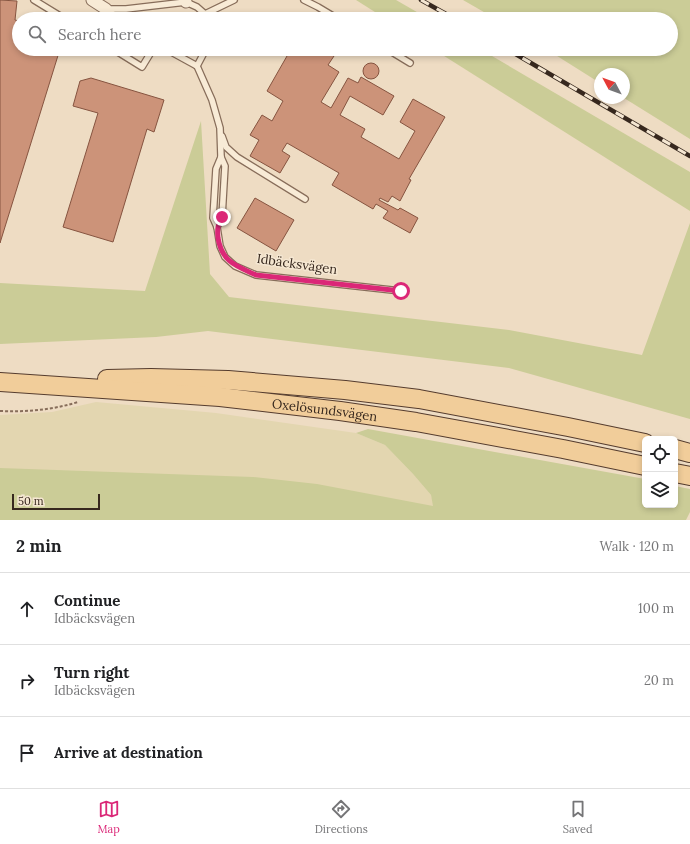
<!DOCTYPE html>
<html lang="en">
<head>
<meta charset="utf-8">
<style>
  body { margin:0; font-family:Lora,serif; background:#f2f2f2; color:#202124 }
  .controls { position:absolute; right:12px; bottom:12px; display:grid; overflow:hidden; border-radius:6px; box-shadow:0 2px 6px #0003 }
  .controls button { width:36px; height:36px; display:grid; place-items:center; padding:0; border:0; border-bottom:1px solid #e0e0e0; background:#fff; color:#202124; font:20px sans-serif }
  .compass { position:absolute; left:594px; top:68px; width:36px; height:36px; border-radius:50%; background:#fff; box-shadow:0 2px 6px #0003; rotate:311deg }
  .scale { position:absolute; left:12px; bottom:10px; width:88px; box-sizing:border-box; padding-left:4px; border:2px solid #37281e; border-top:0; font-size:11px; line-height:14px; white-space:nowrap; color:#37281e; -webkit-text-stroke:3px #f5e7d2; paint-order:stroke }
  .stop { position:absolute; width:12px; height:12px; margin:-9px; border:3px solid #db2777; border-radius:50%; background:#fff }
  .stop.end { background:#db2777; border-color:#fff; box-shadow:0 1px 4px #0008 }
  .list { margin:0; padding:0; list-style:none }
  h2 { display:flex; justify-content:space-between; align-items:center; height:52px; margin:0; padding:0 16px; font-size:17px }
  h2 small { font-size:13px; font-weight:400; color:#757577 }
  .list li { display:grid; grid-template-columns:26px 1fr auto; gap:12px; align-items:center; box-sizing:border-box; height:72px; padding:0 16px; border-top:1px solid #e0e0e0 }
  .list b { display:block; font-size:15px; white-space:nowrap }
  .list p { margin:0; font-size:13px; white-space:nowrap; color:#757577 }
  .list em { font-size:13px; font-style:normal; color:#757577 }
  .icon { flex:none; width:22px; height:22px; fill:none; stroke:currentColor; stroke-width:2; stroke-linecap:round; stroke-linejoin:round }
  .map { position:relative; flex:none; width:690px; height:520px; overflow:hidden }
  .search { position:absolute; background:#fff; box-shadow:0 2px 6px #0003; left:12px; right:12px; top:12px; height:44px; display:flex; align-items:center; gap:10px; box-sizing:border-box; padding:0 14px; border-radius:22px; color:#757577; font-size:15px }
  .sheet { height:268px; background:#fff }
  nav { display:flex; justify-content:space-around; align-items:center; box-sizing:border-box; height:56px; border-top:1px solid #e0e0e0; background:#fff; font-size:11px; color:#757577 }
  nav a { display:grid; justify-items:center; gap:2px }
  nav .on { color:#db2777 }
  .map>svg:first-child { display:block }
  .farmland { fill:#e3d6b0 }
  .green { fill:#cbcc97 }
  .building { fill:#cc9379; stroke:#865440 }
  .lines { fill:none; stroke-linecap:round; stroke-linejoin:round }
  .lane-casing { stroke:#876d5a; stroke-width:8 }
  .street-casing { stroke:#876d5a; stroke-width:13 }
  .primary-casing { stroke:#553c2e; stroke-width:20 }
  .path { stroke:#876d5a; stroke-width:2; stroke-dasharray:3 2; stroke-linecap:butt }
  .lane { stroke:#f8ebd6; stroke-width:5.5 }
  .street { stroke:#f8ebd6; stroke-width:11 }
  .primary { stroke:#f1cd9a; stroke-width:18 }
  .rail-casing { stroke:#37281e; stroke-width:4.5 }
  .rail { stroke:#f5e7d2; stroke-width:3; stroke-dasharray:9; stroke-linecap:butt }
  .route { stroke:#db2777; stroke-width:5 }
  .labels { text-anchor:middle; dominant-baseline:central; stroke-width:3; stroke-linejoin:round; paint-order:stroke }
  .street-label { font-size:13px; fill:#37281e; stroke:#f5e7d2 }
</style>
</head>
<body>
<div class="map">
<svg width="690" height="520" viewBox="0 0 690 520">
  <rect width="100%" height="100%" fill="#eedcc3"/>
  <path class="farmland" d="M96,402L216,413L356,433L385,445L413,474L431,495L434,506L425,520H0V415L52,412Z"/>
  <g class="green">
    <path d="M356,0H396L429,19H386Z"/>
    <path d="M463,0H690V139L624,98V74H600V83L546,49H671V19H496Z"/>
    <path d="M433,49H480L690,172V211Z"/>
    <path d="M201,121L210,274L229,297L509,330L642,355L690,223V419L509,368L208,331L156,337L0,344V283L145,291Z"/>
    <path d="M368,429L645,479V505H675V486L690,489V512L686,520H0V468L253,477L317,484L433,506L431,495L413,474L385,445L356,433Z"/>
  </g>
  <g class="building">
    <path d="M0,0L17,1L15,20L19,21V49H60L0,243Z"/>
    <path d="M311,15L317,19H309Z"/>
    <path d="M291,49H328L326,52L334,56L328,65L339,72L321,102L331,108L348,78L358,83L361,77L394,96L383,115L350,96L340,115L365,129L361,137L399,159L415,131L400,122L413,99L445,117L409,179L411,180L400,201L392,196L388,202L380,198L379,200L398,210L400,208L418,218L410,233L383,218L388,211L376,204L373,209L332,185L339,173L287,143L282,151L290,156L280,173L250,156L259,140L250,135L262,115L272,121L283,101L267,91Z"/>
    <circle cx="371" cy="71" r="8"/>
    <path d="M91,78L164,100L154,132L147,129L113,242L63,227L98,113L73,106L80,81Z"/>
    <path d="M255,198L294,220L276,251L237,228Z"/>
  </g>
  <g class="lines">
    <g class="lane-casing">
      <g id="lane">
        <path d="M34,0L65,19"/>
        <path d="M304,0L318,7L338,19"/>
        <path d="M106,9H126L186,2L197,7L205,14L208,19"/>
        <path d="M106,9L120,19"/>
        <path d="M205,14L234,0"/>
        <path d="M113,49L142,67L153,49"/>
        <path d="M166,49L197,66L212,100L220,128L221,157L225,166L222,217L217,227"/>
        <path d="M387,49L410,63"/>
        <path d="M197,66L206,49"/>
        <path d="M222,136L226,147L237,157L305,199"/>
        <path d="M221,157L216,169L213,218L217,227L220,246L225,257L235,266L256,275L401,291"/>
      </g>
    </g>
    <g class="street-casing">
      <g id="street">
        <path d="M92,0L106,9"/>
        <path d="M185,0L186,2"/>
      </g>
    </g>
    <g class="primary-casing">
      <g id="primary">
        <path d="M107,379L151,378L228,380L345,390L419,399L568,427L645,443"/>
        <path id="s1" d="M0,382L220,397L340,411L416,422L563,449L645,466"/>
        <path d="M675,449L690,453"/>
        <path d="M675,473L690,476"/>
      </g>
    </g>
    <path class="path" d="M0,411C27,412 52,410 78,402"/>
    <use href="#lane" class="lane"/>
    <use href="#street" class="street"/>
    <use href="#primary" class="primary"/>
    <g class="rail-casing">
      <g id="rail">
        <path d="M421,0L455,19"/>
        <path d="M507,49L690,156"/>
      </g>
    </g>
    <use href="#rail" class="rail"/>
  </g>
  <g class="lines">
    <path class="route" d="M222,217C218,225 217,228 218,238C222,262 236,266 256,275L401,291"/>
  </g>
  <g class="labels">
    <g class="street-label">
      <text transform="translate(297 264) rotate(8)">Idbäcksvägen</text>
      <text stroke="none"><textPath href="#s1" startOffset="326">Oxelösundsvägen</textPath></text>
    </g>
  </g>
</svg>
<div class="controls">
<button><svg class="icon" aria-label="locate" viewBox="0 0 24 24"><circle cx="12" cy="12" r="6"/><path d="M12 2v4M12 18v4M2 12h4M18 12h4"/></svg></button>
<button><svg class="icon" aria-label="layers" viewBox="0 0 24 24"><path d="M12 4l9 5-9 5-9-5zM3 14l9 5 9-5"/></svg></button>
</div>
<svg class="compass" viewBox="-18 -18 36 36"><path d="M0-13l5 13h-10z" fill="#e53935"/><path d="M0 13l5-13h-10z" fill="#757577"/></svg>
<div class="scale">50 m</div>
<div class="stop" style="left:401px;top:291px"></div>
<div class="stop end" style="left:222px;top:217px"></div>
<div class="search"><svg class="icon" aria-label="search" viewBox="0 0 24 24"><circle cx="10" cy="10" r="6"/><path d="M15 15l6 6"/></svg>Search here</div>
</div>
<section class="sheet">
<h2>2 min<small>Walk · 120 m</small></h2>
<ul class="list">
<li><svg class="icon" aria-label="ahead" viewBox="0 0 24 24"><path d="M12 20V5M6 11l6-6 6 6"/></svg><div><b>Continue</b><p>Idbäcksvägen</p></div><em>100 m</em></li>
<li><svg class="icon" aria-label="right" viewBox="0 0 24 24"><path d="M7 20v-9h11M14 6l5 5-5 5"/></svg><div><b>Turn right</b><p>Idbäcksvägen</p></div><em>20 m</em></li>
<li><svg class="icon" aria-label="arrive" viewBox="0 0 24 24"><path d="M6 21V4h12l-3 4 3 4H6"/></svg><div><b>Arrive at destination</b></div></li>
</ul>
</section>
<nav>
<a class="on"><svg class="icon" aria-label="map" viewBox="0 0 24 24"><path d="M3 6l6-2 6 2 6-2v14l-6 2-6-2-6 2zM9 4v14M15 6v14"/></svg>Map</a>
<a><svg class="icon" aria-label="directions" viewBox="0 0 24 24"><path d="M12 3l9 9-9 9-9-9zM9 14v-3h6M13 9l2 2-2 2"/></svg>Directions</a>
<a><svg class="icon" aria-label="saved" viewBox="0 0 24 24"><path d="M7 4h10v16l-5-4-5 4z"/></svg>Saved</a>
</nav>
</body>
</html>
